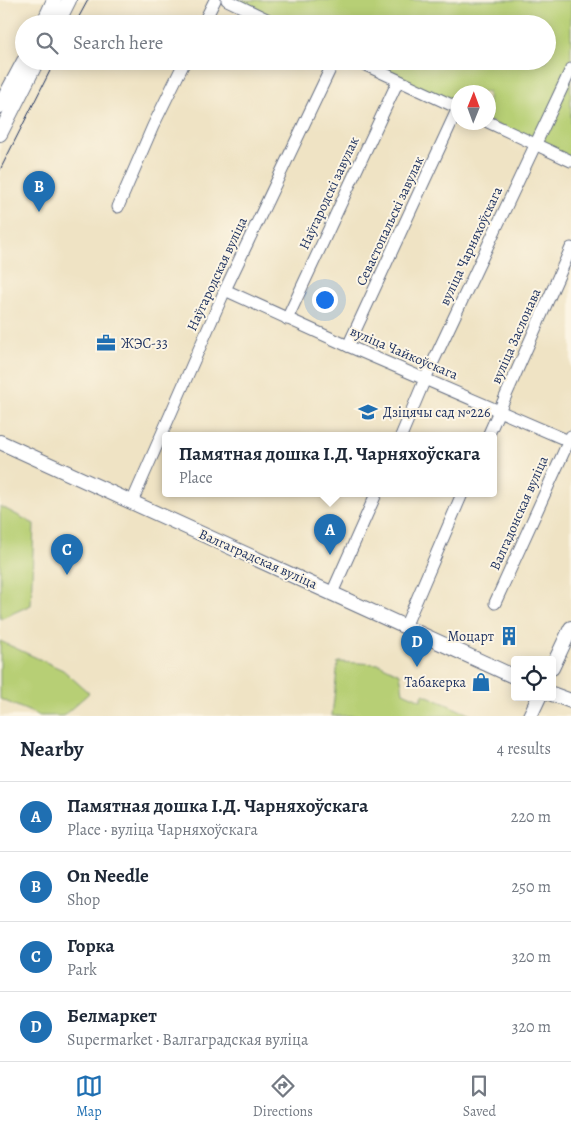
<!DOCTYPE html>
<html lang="en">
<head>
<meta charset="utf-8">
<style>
  body { margin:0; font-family:Alegreya,serif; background:#f6f6f7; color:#1f2937 }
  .controls { position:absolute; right:15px; bottom:15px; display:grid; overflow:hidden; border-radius:5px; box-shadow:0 2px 12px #0003 }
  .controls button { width:45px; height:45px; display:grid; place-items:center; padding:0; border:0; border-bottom:1px solid #e0e1e3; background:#fff; color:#1f2937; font:25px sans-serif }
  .compass { position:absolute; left:451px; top:85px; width:45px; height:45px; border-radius:50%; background:#fff; box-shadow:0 2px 12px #0003; rotate:1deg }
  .you { position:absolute; left:324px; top:299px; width:18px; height:18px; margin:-12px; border:4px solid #fff; border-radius:50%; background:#1a73e8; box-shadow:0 0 0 8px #1a73e833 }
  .badge { display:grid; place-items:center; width:32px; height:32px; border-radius:50%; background:#1f6fb2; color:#fff; font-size:16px; font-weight:700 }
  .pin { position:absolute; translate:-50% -41px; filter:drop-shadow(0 1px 2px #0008) }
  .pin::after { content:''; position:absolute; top:26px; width:18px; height:15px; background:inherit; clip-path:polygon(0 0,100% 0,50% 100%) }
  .popup { position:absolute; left:162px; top:432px; width:335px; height:65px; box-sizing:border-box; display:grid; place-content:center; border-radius:5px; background:#fff; filter:drop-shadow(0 1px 4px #0005); font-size:16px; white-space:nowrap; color:#747a83 }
  .popup b { font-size:19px; color:#1f2937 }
  .popup::after { content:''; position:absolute; left:50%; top:100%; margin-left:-10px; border:10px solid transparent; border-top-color:#fff }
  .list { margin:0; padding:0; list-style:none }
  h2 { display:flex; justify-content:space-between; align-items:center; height:65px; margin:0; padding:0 20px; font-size:21px }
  h2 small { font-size:16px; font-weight:400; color:#747a83 }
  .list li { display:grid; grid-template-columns:32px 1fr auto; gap:15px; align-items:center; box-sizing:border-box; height:70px; padding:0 20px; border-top:1px solid #e0e1e3 }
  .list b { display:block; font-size:19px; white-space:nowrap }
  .list p { margin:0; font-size:16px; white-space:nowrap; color:#747a83 }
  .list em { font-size:16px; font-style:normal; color:#747a83 }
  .icon { flex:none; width:28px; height:28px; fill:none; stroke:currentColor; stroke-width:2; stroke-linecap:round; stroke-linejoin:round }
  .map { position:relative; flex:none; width:571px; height:716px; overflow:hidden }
  .search { position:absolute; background:#fff; box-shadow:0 2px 12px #0003; left:15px; right:15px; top:15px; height:55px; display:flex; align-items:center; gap:12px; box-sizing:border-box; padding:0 18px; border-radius:28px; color:#747a83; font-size:19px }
  .sheet { height:345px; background:#fff }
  nav { display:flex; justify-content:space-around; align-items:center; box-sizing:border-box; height:70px; border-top:1px solid #e0e1e3; background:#fff; font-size:14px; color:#747a83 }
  nav a { display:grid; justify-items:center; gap:2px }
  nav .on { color:#1f6fb2 }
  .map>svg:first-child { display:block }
  .green { fill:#b7cf74; stroke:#697f69 }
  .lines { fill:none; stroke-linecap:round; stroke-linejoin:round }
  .minor-casing { stroke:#656e82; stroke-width:13 }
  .major-casing { stroke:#656e82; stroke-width:16 }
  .minor { stroke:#fff; stroke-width:11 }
  .major { stroke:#fff; stroke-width:14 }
  .tram { stroke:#1b2f5e; stroke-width:1 }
  .labels { text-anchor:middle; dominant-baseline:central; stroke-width:4; stroke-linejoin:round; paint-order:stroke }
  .street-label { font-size:14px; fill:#1b2f5e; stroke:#fcf5e5 }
  .poi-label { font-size:14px; fill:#1b2f5e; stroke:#fcf5e5; text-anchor:start }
</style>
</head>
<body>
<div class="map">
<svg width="571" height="716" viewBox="0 0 571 716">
  <rect width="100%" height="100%" fill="#fcf5e5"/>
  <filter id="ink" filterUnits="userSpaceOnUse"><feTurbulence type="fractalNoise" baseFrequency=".02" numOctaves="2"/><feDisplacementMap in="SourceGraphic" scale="10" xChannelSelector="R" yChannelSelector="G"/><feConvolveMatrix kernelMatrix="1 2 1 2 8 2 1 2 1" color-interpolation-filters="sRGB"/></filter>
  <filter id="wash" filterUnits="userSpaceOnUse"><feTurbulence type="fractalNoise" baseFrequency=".0096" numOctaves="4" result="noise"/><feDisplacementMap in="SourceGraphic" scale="20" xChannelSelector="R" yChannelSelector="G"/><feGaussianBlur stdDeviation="1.12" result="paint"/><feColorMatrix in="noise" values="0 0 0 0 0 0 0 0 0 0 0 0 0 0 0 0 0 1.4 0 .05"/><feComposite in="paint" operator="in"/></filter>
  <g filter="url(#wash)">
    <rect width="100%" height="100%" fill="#efe3c4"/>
    <g class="green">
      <path d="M229,0H571V160L489,121L488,92H458V107L357,61H547V24H279Z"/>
      <path d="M0,506L34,524L31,605L0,619Z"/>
      <path d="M0,641L63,670L89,693L63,716H40L0,699Z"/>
      <path d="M338,662L379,664L400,674L403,692L421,700L423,694L473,716H332Z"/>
    </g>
  </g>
  <g filter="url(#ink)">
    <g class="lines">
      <g class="minor-casing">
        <g id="minor">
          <path d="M227,0L277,24"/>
          <path d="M203,24L215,0"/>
          <path d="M488,122L571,161"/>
          <path d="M118,207L153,126L185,61"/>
          <path d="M225,290L348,346L571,442"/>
          <path d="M287,319L398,81"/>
          <path d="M348,346L458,108L357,61"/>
          <path d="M401,436L425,379L571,69"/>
          <path d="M488,436L571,248"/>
          <path d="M132,502L225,290L334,61"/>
          <path d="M332,593L376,494"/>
          <path d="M495,603L571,436"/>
          <path d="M405,627L462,494"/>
        </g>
      </g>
      <g class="major-casing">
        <g id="major">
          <path d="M43,24L54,0"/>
          <path d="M57,24L69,0"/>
          <path d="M0,106L24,61"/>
          <path d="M0,134L37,61"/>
          <path d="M0,442L515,677"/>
          <path d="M552,668L571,628"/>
          <path d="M552,694L571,701"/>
          <path d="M530,716L539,697"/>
        </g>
      </g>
      <use href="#minor" class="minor"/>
      <use href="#major" class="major"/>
      <g class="tram">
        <path d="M75,24L88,0"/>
        <path d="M0,170L55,61"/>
      </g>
    </g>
  </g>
  <defs>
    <g id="office-bare" transform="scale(1.5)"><path d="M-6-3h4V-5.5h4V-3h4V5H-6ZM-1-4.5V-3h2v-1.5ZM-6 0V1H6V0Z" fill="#1f6fb2" stroke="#fcf5e5" stroke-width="2.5" paint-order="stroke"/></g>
    <g id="school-bare" transform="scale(1.5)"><path d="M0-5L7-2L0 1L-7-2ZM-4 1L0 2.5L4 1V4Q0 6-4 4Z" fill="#1f6fb2" stroke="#fcf5e5" stroke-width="2.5" paint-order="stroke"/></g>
    <g id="building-bare" transform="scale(1.5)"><path d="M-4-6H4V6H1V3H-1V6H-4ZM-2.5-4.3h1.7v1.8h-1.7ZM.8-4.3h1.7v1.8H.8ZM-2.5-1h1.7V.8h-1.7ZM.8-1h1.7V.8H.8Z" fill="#1f6fb2" stroke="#fcf5e5" stroke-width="2.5" paint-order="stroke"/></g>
    <g id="shop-bare" transform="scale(1.5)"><path d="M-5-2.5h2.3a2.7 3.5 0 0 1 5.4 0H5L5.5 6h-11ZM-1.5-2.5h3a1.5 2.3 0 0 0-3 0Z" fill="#1f6fb2" stroke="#fcf5e5" stroke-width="2.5" paint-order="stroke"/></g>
  </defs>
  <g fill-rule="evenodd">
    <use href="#office-bare" x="106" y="343"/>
    <use href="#school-bare" x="368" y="412"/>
    <use href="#building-bare" x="509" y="636"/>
    <use href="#shop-bare" x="481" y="682"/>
  </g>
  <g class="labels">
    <g class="street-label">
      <text transform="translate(329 193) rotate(-65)">Наўгародскі завулак</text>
      <text transform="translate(390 221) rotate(-65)">Севастопальскі завулак</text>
      <text transform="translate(471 246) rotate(-65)">вуліца Чарняхоўскага</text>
      <text transform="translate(217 274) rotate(-65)">Наўгародская вуліца</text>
      <text transform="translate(516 336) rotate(-66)">вуліца Заслонава</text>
      <text transform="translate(404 353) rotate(23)">вуліца Чайкоўскага</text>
      <text transform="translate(519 513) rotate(-66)">Валгадонская вуліца</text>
      <text transform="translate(258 559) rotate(24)">Валгаградская вуліца</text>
    </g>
    <g class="poi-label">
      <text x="121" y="343">ЖЭС-33</text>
      <text x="383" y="412">Дзіцячы сад №226</text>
      <text x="494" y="636" text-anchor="end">Моцарт</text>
      <text x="466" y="682" text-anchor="end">Табакерка</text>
    </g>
  </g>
</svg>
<div class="controls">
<button><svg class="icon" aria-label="locate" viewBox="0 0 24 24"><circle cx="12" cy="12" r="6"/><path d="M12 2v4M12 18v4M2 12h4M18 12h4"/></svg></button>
</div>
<svg class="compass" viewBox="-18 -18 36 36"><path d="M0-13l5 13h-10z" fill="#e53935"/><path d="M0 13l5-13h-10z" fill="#747a83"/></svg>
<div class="you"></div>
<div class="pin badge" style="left:330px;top:555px">A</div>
<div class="popup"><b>Памятная дошка І.Д. Чарняхоўскага</b>Place</div>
<div class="pin badge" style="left:39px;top:212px">B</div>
<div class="pin badge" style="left:67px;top:575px">C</div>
<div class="pin badge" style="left:417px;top:667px">D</div>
<div class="search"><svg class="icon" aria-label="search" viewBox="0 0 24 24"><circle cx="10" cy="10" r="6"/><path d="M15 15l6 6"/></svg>Search here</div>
</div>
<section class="sheet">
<h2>Nearby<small>4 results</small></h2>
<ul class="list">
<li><span class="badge">A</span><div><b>Памятная дошка І.Д. Чарняхоўскага</b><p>Place · вуліца Чарняхоўскага</p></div><em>220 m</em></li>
<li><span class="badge">B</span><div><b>On Needle</b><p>Shop</p></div><em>250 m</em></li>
<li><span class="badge">C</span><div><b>Горка</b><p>Park</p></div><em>320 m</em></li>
<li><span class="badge">D</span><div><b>Белмаркет</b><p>Supermarket · Валгаградская вуліца</p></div><em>320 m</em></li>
</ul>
</section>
<nav>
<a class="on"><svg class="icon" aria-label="map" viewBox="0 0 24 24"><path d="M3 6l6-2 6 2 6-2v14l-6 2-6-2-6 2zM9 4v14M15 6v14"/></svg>Map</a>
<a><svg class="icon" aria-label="directions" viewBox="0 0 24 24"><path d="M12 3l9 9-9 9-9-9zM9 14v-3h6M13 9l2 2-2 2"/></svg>Directions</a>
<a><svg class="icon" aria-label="saved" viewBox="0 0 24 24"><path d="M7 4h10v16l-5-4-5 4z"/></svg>Saved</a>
</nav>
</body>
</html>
